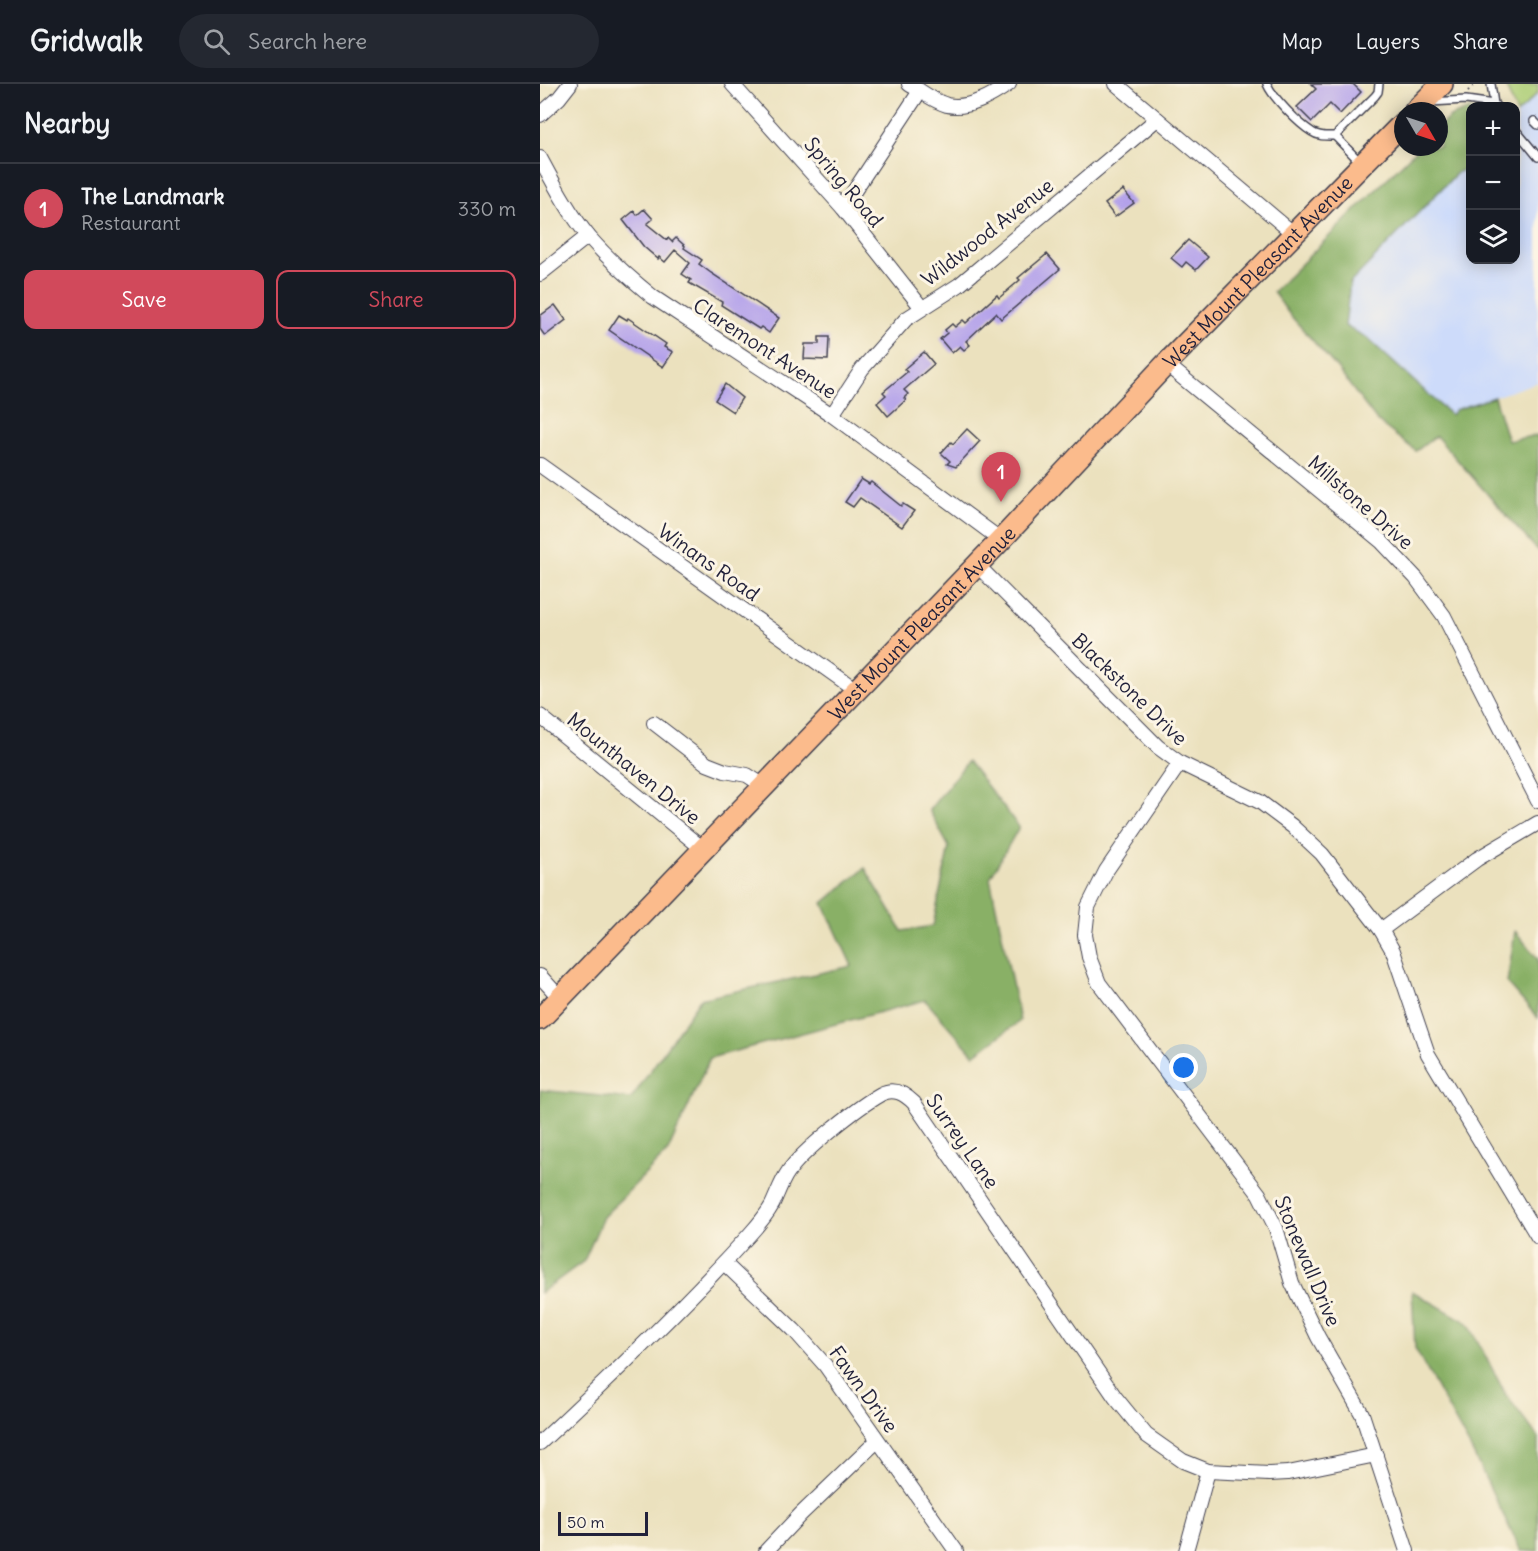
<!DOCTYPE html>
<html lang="en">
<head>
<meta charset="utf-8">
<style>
  body { margin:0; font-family:Delius,sans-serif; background:#242831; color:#f1f3f6 }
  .controls { position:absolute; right:18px; top:18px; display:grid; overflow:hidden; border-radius:12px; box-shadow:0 3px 15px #0003 }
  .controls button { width:54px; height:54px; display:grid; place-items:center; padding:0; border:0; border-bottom:2px solid #363941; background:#171b24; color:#f1f3f6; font:30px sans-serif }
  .compass { position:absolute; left:854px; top:18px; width:54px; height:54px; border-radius:50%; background:#171b24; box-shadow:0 3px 15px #0003; rotate:129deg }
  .scale { position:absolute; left:18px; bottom:15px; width:90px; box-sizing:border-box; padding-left:6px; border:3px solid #22223b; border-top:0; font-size:16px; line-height:21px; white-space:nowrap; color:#22223b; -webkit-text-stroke:4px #fcf5e5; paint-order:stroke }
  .you { position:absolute; left:644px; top:984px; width:21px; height:21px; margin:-15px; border:4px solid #fff; border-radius:50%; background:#1a73e8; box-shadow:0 0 0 9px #1a73e833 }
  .badge { display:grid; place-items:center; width:39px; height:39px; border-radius:50%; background:#d1495b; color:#fff; font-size:20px; font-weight:700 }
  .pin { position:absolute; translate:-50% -50px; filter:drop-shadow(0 2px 3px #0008) }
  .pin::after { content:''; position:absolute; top:32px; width:21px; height:18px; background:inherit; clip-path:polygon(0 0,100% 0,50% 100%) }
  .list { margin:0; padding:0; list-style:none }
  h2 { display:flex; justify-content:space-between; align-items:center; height:78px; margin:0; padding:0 24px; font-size:26px }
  h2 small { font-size:20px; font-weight:400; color:#9ea1a6 }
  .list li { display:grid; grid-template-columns:39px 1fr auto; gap:18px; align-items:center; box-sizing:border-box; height:90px; padding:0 24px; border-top:2px solid #363941 }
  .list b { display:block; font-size:22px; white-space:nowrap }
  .list p { margin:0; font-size:20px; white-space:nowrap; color:#9ea1a6 }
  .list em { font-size:20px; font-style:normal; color:#9ea1a6 }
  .actions { display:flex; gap:12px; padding:18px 24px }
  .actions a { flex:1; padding:14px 0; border:2px solid #d1495b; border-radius:12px; text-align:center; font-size:21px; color:#d1495b }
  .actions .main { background:#d1495b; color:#fff }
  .icon { flex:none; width:33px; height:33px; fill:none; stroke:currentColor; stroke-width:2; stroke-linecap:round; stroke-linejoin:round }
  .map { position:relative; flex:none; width:998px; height:1467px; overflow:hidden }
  header { display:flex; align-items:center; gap:36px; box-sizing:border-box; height:84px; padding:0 30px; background:#171b24; border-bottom:2px solid #363941 }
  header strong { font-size:28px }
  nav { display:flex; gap:33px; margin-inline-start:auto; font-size:21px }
  .search { width:420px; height:54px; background:#242831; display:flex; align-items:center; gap:15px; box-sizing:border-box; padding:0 21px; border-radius:33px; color:#9ea1a6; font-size:22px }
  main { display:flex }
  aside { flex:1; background:#171b24 }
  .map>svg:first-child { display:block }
  .built { fill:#cddbfa }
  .green { fill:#accd75; stroke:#677858; stroke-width:1.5 }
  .forest { fill:#89b066; stroke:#566950; stroke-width:1.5 }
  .building { fill:#b3a1ea }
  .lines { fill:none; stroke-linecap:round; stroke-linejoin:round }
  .lane-casing { stroke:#403f4f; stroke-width:10 }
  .street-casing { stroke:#403f4f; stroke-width:16 }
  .primary-casing { stroke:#403f4f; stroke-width:24 }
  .path { stroke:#403f4f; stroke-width:2; stroke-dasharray:1.5 4.5; stroke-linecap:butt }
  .lane { stroke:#fff; stroke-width:7 }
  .street { stroke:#fff; stroke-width:14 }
  .primary { stroke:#fbbb8c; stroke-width:21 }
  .labels { text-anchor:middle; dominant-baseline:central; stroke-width:6; stroke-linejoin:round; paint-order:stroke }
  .street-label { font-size:20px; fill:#22223b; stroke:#fcf5e5 }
</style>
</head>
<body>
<header>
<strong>Gridwalk</strong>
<div class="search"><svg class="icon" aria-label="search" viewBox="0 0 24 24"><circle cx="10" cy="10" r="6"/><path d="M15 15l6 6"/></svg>Search here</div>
<nav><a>Map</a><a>Layers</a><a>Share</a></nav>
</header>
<main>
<aside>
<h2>Nearby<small></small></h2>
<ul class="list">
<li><span class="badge">1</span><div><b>The Landmark</b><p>Restaurant</p></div><em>330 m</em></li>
</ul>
<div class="actions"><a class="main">Save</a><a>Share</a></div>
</aside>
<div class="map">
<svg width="998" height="1467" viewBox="0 0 998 1467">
  <rect width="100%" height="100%" fill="#fcf5e5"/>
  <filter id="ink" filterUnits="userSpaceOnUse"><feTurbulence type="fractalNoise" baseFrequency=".0167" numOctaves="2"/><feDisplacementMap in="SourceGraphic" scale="12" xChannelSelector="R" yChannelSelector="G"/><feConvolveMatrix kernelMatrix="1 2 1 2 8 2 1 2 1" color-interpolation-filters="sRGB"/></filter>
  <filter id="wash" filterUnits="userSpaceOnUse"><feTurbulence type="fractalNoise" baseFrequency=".008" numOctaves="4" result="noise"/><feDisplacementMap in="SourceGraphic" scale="24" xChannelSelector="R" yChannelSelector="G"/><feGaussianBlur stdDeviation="1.35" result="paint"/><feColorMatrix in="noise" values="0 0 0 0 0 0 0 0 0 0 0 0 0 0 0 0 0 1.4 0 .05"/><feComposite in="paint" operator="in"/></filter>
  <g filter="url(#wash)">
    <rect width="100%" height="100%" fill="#ebe1be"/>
    <path class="built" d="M998,9V298L916,326L912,331L826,253L804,242L810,199L918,88L930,84V176H975L977,30Z"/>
    <path class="green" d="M965,0H998V9L977,30Z"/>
    <g class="forest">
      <path d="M930,25V84L918,88L810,199L805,242L826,253L911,331L915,326L954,313L968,357L998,351V467L896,352L876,367L837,337L796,283L750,231L733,208L879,63H899V43L910,33Z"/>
      <path d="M428,677L479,743L450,794L480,937L434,971L385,916L170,974L128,1067L63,1133L44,1177L0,1209V1006L91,1015L160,915L312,882L283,819L325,784L362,847L393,842L409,763L389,726Z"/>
      <path d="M975,847L998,875V934L967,899Z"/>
      <path d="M872,1207L928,1239L966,1311L998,1353V1467H981L932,1367L875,1264Z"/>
    </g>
    <g id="blocks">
      <g class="building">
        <path d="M771,0H813L821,8L800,30L790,20L772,38L757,23L776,5Z"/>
        <path d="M583,106L594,119L575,133L565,120Z"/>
        <path d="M104,125L113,135L107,140L127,156L128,154L132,158L136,154L145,162L144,164L162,176L159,180L171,189L239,234L229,249L221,243L219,245L181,221L182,218L149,199L151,196L142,190L150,179L135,166L125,178L119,173L118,175L104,163L83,136L94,127L97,131Z"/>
        <path d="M648,156L668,173L656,186L646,178L642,183L631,174Z"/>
        <path d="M507,170L520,185L461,235L456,229L426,257L430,261L424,266L420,262L412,269L400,255L407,249L405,246L412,240L415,243L423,236L426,239L457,211L459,214L480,196L478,194Z"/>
        <path d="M15,221L26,236L5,252L0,245V232Z"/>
        <path d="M79,231L87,236L88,234L126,260L124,263L133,268L123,283L69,246Z"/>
        <path d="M279,253H289L288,276L264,275L265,260H279Z"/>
        <path d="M384,268L394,280L364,306L368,310L364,314L366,316L348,332L337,319L346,311L343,308L367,288L364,285Z"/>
        <path d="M185,300L202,314L193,328L175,316Z"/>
        <path d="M427,345L440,357L416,383L407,380L410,377L401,369L411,358L413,360Z"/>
        <path d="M321,395L329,400L331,398L361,422L363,420L374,427L362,443L320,414L313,423L305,418Z"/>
      </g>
    </g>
  </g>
  <g filter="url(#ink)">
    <use href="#blocks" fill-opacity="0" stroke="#403f4f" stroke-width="1.5"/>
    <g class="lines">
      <g class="lane-casing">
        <g id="lane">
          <path d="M727,0C733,14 759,40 772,48C779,53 787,52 795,52L835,12L838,8L839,0"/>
          <path d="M951,0L954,20L956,22"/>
          <path d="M891,18L926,16L954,20"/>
          <path d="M994,37L998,41"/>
          <path d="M975,45L998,73"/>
          <path d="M795,52L820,78"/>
        </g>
      </g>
      <g class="street-casing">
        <g id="street">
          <path d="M192,0L303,124L382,224"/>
          <path d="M369,0C381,7 393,17 407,21C429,26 453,11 469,0"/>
          <path d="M576,0L754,150"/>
          <path d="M0,31L19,14L30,0"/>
          <path d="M0,74C14,100 29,129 49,153C68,175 91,195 113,213L292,331L461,456"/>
          <path d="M303,124L380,7"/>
          <path d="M0,190L48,152"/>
          <path d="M626,280L841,457L876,494L904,532L998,717"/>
          <path d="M292,331L322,285L366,235L419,201L617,35"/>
          <path d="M0,381L316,606"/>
          <path d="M437,481L618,663L640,679L720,718L752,742L782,770L841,846L853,867L888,970L998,1153"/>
          <path d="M0,632L163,765"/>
          <path d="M114,639L167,680L185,687L207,691L224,702"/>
          <path d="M640,679L566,787L548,823L545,851L549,873L559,899L719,1110L736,1144L752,1199L778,1253L822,1330L867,1467"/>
          <path d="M841,846L937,775L998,739"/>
          <path d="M0,892L20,914"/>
          <path d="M184,1179L254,1246L285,1281L416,1467"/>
          <path d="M0,1359C72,1292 144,1223 210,1150C218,1141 226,1132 232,1121C237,1111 241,1098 248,1088C262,1067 318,1023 341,1010C354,1003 365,1010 374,1019L575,1313L606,1351L643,1377L668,1387L729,1390L748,1389L836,1371"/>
          <path d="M226,1467L261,1430L337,1357"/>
          <path d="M646,1467L668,1387"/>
        </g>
      </g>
      <g class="primary-casing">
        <g id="primary">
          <path d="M875,27L902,0"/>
          <path id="s1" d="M0,935L461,456L626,280L863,39"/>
        </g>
      </g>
      <path class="path" d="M928,7L935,0"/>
      <use href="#lane" class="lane"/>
      <use href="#street" class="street"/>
      <use href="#primary" class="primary"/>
    </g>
  </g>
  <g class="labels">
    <g class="street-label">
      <text transform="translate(304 98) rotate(50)">Spring Road</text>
      <text transform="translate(447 148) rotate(-38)">Wildwood Avenue</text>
      <text stroke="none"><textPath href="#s1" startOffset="1036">West Mount Pleasant Avenue</textPath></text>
      <text transform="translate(225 264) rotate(33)">Claremont Avenue</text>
      <text transform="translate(821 418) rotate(41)">Millstone Drive</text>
      <text transform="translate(169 478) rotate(35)">Winans Road</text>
      <text stroke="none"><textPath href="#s1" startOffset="550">West Mount Pleasant Avenue</textPath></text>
      <text transform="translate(590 605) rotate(44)">Blackstone Drive</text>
      <text transform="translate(94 684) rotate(39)">Mounthaven Drive</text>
      <text transform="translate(423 1057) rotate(55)">Surrey Lane</text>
      <text transform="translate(768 1177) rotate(67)">Stonewall Drive</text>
      <text transform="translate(324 1305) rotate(54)">Fawn Drive</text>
    </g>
  </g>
</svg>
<div class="controls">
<button>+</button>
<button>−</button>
<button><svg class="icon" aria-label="layers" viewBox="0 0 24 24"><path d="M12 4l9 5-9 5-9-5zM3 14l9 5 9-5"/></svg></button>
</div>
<svg class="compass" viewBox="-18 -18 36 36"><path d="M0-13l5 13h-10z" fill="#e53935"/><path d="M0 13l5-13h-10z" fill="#9ea1a6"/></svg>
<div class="scale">50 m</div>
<div class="you"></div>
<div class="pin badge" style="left:461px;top:418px">1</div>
</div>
</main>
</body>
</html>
